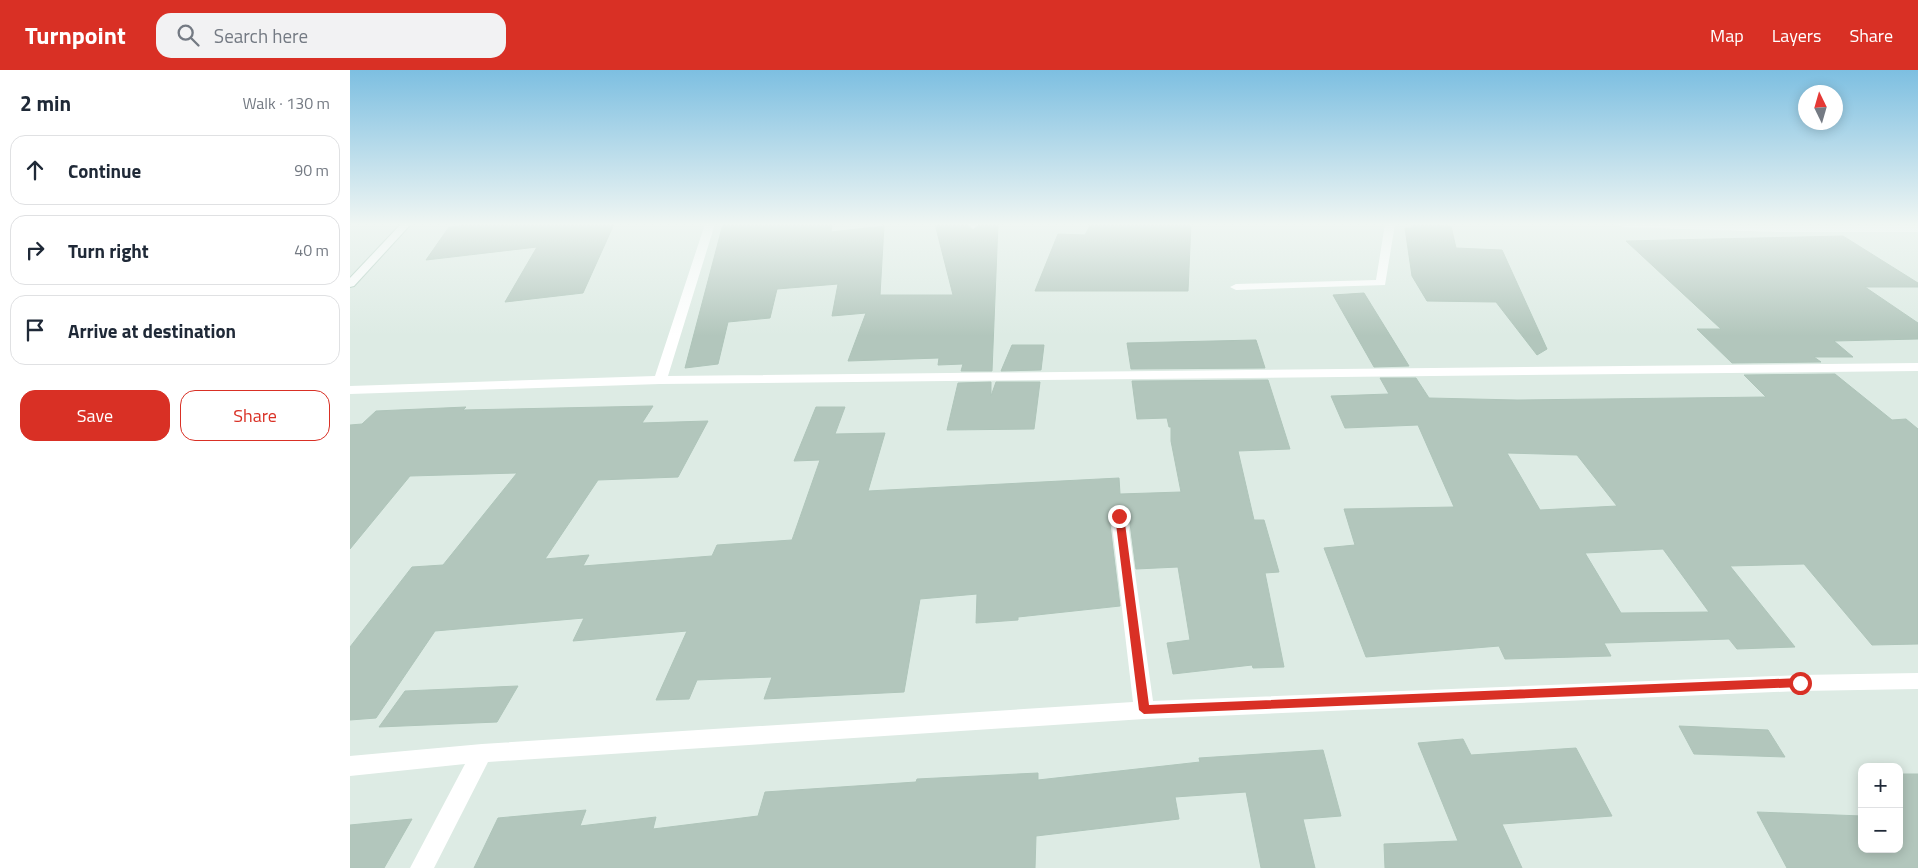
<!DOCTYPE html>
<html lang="en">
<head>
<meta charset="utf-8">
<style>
  body { margin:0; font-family:"Titillium Web",sans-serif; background:#f2f2f3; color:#1f2937 }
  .controls { position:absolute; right:15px; bottom:15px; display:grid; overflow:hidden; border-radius:10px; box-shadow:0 2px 12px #0003 }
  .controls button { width:45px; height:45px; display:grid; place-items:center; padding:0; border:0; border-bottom:1px solid #e0e1e3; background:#fff; color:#1f2937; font:25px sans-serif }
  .compass { position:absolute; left:1448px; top:15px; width:45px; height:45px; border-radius:50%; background:#fff; box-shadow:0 2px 12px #0003; rotate:355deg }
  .stop { position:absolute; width:15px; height:15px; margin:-11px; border:4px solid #d93025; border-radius:50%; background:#fff }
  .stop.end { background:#d93025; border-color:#fff; box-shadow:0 1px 5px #0008 }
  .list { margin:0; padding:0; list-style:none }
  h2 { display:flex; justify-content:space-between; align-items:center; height:65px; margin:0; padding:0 20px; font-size:21px }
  h2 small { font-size:16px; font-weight:400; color:#747a83 }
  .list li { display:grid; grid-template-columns:32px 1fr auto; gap:15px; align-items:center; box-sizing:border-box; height:70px; margin:0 10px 10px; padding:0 10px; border:1px solid #e0e1e3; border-radius:15px }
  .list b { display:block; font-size:19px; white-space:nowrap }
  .list em { font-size:16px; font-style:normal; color:#747a83 }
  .actions { display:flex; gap:10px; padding:15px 20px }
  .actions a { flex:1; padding:11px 0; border:1px solid #d93025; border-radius:15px; text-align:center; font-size:18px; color:#d93025 }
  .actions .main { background:#d93025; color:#fff }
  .icon { flex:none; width:28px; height:28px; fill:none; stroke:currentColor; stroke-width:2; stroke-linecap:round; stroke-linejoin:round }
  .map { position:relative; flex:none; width:1568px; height:798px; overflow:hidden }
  header { display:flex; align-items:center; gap:30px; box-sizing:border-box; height:70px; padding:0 25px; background:#d93025; color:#fff }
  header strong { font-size:24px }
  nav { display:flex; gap:28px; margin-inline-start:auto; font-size:18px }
  .search { width:350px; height:45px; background:#f2f2f3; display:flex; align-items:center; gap:12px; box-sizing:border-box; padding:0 18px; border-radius:15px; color:#747a83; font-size:19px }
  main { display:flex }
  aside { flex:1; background:#fff }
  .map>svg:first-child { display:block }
  .building { fill:#b2c6bc; stroke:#afc5ba; fill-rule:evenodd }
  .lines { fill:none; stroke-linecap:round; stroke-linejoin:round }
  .secondary-casing { stroke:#afccbf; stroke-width:2 }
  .minor { fill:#fff; fill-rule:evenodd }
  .secondary { fill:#fff; fill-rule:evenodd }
  .route { fill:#d93025 }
</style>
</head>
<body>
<header>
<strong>Turnpoint</strong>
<div class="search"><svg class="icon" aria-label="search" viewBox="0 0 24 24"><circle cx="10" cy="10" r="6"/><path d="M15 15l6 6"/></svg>Search here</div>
<nav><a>Map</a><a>Layers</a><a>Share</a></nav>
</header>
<main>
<aside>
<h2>2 min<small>Walk · 130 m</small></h2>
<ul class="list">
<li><svg class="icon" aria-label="ahead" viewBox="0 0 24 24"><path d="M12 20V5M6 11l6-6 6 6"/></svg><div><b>Continue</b></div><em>90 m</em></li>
<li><svg class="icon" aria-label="right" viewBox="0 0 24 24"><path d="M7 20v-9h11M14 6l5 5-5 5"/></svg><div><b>Turn right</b></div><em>40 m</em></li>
<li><svg class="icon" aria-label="arrive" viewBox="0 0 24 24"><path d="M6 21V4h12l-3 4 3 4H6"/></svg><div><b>Arrive at destination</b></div></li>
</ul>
<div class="actions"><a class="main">Save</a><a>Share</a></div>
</aside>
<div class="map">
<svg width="1568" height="798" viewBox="0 0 1568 798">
  <rect width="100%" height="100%" fill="#ddebe4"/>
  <g class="building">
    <path d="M125,154H264L233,223L155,232L187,177L76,190L99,157Z"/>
    <path d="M373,154H482L481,162L534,156L530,225H603L585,154H616L623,160L630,154H648L642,301H611L613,294L588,295L589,288L498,291L516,243L482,246L488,214L427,219L420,248L378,252L368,294L335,298Z"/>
    <path d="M741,154H841L838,221H685L708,164L735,165Z"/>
    <path d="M1061,154L1101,156L1106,178L1152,180L1197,279L1187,285L1146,232L1077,231L1062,206L1055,158H1062Z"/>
    <path d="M1493,166L1568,213V217H1515L1568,253V269L1484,271L1503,287H1464L1471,292L1382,293L1347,259H1371L1276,171Z"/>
    <path d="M1014,223L1059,296L1024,297L983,225Z"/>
    <path d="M906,270L915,298L781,299L777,273Z"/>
    <path d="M662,275H694L691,300L651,301Z"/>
    <path d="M1485,304L1542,350L1556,349L1568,359V574L1522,575L1454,494L1380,496L1445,577L1387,579L1379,569L1254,573L1261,586L1155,589L1149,576L1016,587L974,478L1005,475L994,439L1104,437L1068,355L995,358L981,326L1039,324L1030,308H1066L1079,328L1167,330L1416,327L1394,305ZM1157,383L1227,385L1267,436L1190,440ZM1313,479L1359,542L1271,543L1235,483Z"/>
    <path d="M918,310L940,379L888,381L904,450H914L929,502L915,503L934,597L903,598L902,595L823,604L817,573L840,570L828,497L786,499L779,446L775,440L769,439L763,440L759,446L770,536L668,547V550L626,553L627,524L570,529L554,622L414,629L422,607L347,610L339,629L306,630L337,561L223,571L234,548L85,561L26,648L0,650V577L62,497L93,495L167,403L60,406L0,479V355L12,354L26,341L116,337L113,340L303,336L292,353L358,351L328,407L248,410L195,489L239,485L233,496L362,486L367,475L442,470L470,390L444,391L466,337H495L485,364L535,363L518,421L769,408L770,424L831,422L821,371V357H819L817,348L787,349L782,311Z"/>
    <path d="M641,312V326L646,312H690L684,359L597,360L608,313Z"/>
    <path d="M168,616L147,652L29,657L55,621Z"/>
    <path d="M1329,656L1418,660L1435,687L1344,684Z"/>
    <path d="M1113,669L1121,685L1226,678L1262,746L1152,754L1172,798H1035L1034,774L1108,771L1068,673Z"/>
    <path d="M973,680L991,746L953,749L965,798H911L896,722L825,727L829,749L686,766L685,798H124L148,748L236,740L230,756L306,747L303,759L408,746L415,722L566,712L567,709L688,703V710L850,692L849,688Z"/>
    <path d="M1549,704H1568V798H1437L1407,742L1512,746V779H1549Z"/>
    <path d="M62,749L34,798H0V755Z"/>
  </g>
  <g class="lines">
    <g class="secondary-casing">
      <path id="secondary" d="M51,154H61L4,216L0,217V208Z"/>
    </g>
    <g class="minor">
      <path d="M355,154H365L318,306L1568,293V301L310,314L0,324V316L305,306Z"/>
      <path d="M618,154H628V155L623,158Z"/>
      <path d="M1035,154H1045L1035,215L886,220L880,217L886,214L1026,210Z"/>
      <path d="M1267,154L1568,156V162H1429L1272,157Z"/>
      <path d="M769,441L775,442L777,446L803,631L1450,605L1568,603V619L1450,621L794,649L138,692L84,798H60L115,694L0,706V686L132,674L783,632L761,446L763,442Z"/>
    </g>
    <use href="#secondary" class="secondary"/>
  </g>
  <linearGradient id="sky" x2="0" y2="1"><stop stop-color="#7dbfe1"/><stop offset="0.58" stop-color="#f0f6f3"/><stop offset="1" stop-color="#f0f6f3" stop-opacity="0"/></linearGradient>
  <rect width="1568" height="266" fill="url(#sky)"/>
  <path class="route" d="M769,443L774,446L799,635L1450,608L1456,613L1450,617L794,644L789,640L765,446Z"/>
</svg>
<div class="controls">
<button>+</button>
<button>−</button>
</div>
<svg class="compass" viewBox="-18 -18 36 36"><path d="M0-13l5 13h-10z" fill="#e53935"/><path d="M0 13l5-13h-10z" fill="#747a83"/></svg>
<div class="stop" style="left:1450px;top:613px"></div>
<div class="stop end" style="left:769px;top:446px"></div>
</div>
</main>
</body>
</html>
